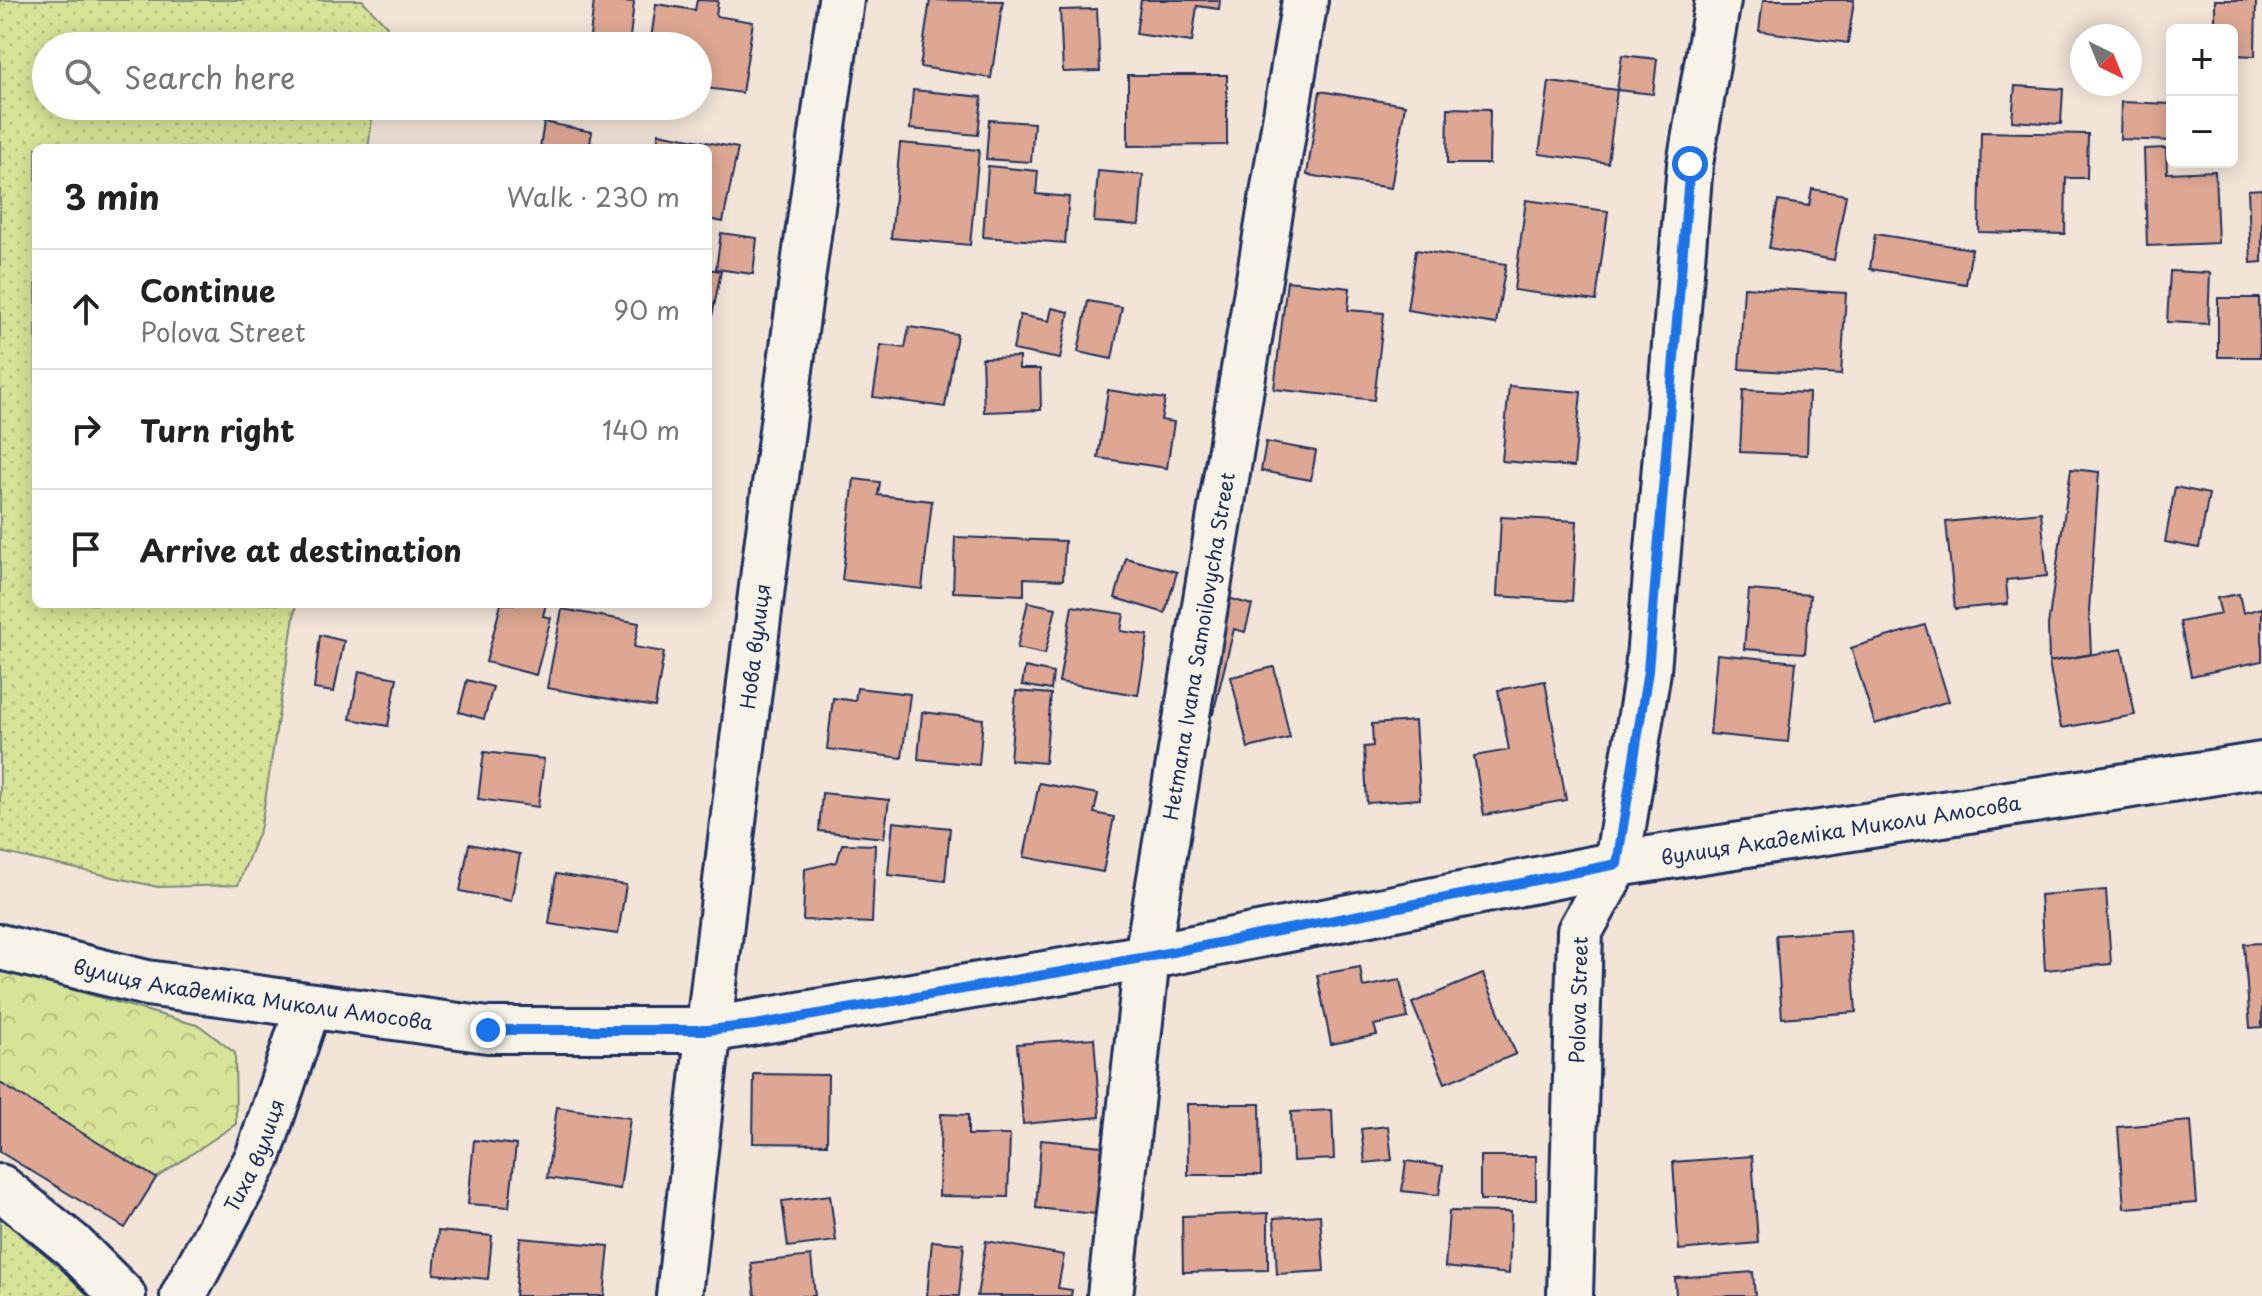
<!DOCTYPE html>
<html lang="en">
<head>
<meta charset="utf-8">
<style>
  body { margin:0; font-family:"Playpen Sans",sans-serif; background:#f2f2f2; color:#222 }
  .controls { position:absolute; right:24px; top:24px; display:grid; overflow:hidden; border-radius:12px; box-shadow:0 4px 20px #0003 }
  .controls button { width:72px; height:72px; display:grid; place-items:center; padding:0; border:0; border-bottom:2px solid #e0e0e0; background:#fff; color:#222; font:40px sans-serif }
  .compass { position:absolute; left:2070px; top:24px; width:72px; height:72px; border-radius:50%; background:#fff; box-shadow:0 4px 20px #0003; rotate:137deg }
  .stop { position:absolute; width:24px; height:24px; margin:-18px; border:6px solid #1a73e8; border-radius:50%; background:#fff }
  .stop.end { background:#1a73e8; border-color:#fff; box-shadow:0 2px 8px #0008 }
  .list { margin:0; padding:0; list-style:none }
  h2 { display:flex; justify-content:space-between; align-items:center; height:104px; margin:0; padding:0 32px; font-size:34px }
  h2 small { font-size:26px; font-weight:400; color:#767676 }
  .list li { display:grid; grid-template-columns:52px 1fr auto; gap:24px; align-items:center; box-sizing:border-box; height:120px; padding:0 32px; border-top:2px solid #e0e0e0 }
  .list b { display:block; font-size:30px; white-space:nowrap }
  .list p { margin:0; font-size:26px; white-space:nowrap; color:#767676 }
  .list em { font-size:26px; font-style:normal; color:#767676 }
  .icon { flex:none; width:44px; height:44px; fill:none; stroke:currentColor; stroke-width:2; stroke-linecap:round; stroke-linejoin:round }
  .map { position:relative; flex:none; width:2262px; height:1296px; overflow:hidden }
  .search { position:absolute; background:#fff; box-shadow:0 4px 20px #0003; left:32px; top:32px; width:680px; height:88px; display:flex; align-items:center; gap:20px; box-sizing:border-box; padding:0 28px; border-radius:44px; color:#767676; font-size:30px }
  .panel { position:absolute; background:#fff; box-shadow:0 4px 20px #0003; left:32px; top:144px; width:680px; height:464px; border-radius:12px }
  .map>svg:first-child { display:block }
  .grass { fill:url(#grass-dots); stroke:#79897a; stroke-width:2 }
  .forest { fill:url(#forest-crowns); stroke:#79897a; stroke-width:2 }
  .building { fill:#dda793; stroke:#1b2f5e; stroke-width:2 }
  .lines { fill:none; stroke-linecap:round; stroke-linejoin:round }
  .minor-casing { stroke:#1b2f5e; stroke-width:50 }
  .minor { stroke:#f7f3e8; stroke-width:44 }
  .route { stroke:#1a73e8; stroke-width:10 }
  .labels { text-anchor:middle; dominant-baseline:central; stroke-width:6; stroke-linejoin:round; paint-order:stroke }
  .street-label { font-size:20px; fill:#1b2f5e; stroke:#f7f3e8 }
</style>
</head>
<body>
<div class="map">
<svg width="2262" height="1296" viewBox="0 0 2262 1296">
  <defs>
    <pattern id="grass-dots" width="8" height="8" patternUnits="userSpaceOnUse" patternTransform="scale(2)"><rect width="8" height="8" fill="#d7e396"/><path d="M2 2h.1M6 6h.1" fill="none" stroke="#b8c384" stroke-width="1.8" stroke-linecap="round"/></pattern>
    <pattern id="forest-crowns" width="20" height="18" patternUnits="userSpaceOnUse" patternTransform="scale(2)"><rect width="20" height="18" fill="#d7e396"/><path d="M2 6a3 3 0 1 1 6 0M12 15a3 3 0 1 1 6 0" fill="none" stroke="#b8c384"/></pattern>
  </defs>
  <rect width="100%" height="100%" fill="#f2e4d7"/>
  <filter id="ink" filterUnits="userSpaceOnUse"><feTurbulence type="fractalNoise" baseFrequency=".0125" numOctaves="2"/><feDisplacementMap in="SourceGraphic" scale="16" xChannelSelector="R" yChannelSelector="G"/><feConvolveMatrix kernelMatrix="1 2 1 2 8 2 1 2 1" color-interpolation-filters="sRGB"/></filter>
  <g filter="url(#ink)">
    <g class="grass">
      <path d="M0,0H362L387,26L384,46H46V106H374L368,148H36V604H296L261,826L238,885L158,887L0,852Z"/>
      <path d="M0,1217L23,1232L89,1296H0Z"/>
    </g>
    <path class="forest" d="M0,969L200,1026L235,1053L236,1124L156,1178L0,1083Z"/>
    <g class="building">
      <path d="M594,0L634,2L629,46H589Z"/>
      <path d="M697,0L718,1L716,16L753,22L742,93L698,87V46H650L656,4L695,10Z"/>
      <path d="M930,0L1003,1L991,78L920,67Z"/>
      <path d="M1141,0H1220L1219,9L1197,6L1192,42L1136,34Z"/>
      <path d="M1763,0H1854L1848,43L1759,31Z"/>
      <path d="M2215,0H2256L2255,56L2232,55V30H2215Z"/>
      <path d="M1097,9L1100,71L1063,72L1060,10Z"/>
      <path d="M1622,55L1657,59L1653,94L1617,90Z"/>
      <path d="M1128,75H1227V145L1128,146Z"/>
      <path d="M1549,82L1617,90L1608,163L1539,154Z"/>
      <path d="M2015,86L2063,89L2061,124L2012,121Z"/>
      <path d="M913,90L982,97L978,135L910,129Z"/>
      <path d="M1320,91L1405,105L1391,188L1307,175Z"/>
      <path d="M2121,102L2172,104V141L2120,139Z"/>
      <path d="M541,106H588L585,119L540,112Z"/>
      <path d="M1448,108L1490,109L1489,164H1447Z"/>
      <path d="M989,120L1034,123L1031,162L986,159Z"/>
      <path d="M544,122L592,132L590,143L618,148H540Z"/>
      <path d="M1981,132L2088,134L2087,178H2066L2065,234L1979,232Z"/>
      <path d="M659,133L738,148L723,222L708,219V148H656Z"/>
      <path d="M900,143L979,150L970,245L891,238Z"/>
      <path d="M2166,148L2167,173L2215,171L2218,243L2147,246L2144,149Z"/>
      <path d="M988,166L1038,171L1036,194L1069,197L1065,243L983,237Z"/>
      <path d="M1098,171L1143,175L1139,225L1094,222Z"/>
      <path d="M1812,189L1846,195L1834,260L1769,248L1778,201L1809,206Z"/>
      <path d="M2262,189V262L2251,263L2248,190Z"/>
      <path d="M1526,200L1608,211L1596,301L1514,290Z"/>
      <path d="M721,233L757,238L753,274L716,269Z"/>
      <path d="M1875,234L1972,249L1966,284L1870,269Z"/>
      <path d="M1416,250L1506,264L1496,324L1407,310Z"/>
      <path d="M708,269L721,271L708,337Z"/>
      <path d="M2170,271L2210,273L2208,324L2167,322Z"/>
      <path d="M1287,281L1350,288L1348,310L1384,313L1374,400L1274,389Z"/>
      <path d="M1744,287L1846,293L1841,375L1739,369Z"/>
      <path d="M2218,298H2259L2260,357H2218Z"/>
      <path d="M1088,301L1122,307L1112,359L1078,352Z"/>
      <path d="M1052,308L1069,312L1060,359L1013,350L1020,315L1049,321Z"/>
      <path d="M909,327L957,334L945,407L873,397L881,345L905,348Z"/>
      <path d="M1019,357V369H1040L1041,410L984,412L982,358Z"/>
      <path d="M1509,386L1581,392L1574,467L1502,461Z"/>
      <path d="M1108,390L1165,399L1161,420L1174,422L1167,468L1098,458Z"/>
      <path d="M1743,390L1809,393L1807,455L1740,452Z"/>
      <path d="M1266,442L1316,451L1311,480L1261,471Z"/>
      <path d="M2071,469L2099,472L2089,610L2091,654L2049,662L2048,625Z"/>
      <path d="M854,479L880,482L878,495L932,501L922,589L842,580Z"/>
      <path d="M2175,487L2209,494L2199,548L2165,542Z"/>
      <path d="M2041,512L2047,576L2006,580L2008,604L1955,609L1946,522Z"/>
      <path d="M1501,517L1577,521L1572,601L1497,596Z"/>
      <path d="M955,537L1065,541L1063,580L1024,578V595L953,592Z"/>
      <path d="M1126,558L1177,572L1165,613L1115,598Z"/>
      <path d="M1749,590L1810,595L1805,653L1744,649Z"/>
      <path d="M2239,594L2243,613L2262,608V661L2191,676L2180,622L2221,614L2217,598Z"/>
      <path d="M1228,598L1252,605L1245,632L1234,629L1213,714L1201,711Z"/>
      <path d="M1028,602L1056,608L1045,654L1017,648Z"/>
      <path d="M501,604H546L543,616L551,618L536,675L486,662Z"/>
      <path d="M1072,606L1124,614L1121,631L1148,635L1138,695L1059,682Z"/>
      <path d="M562,609L639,623L634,647L664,652L655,707L547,688Z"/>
      <path d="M1925,625L1949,701L1875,724L1851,648Z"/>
      <path d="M320,635L344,641L334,692L314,689Z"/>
      <path d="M2122,649L2135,715L2061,728L2049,662Z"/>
      <path d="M1717,654L1796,662L1788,742L1710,734Z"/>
      <path d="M1025,667L1053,673L1051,690L1022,685Z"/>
      <path d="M1274,667L1290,738L1248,748L1231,677Z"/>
      <path d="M359,671L397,678L388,726L350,719Z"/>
      <path d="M467,680L493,687L484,719L459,712Z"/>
      <path d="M1545,681L1566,800L1484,815L1474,756L1509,750L1498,690Z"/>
      <path d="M857,688L910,694L902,758L827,749L833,698L855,701Z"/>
      <path d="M1016,691L1051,694L1045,763L1010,760Z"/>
      <path d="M922,712L983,719L979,765L918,759Z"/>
      <path d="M1415,721L1420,799L1367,803L1364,747L1373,746L1372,724Z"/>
      <path d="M484,752L544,759L538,807L478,799Z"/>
      <path d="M1039,783L1098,794L1094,813L1114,817L1103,872L1024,857Z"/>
      <path d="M822,793L889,800L884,838L819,831Z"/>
      <path d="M893,822L950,828L945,881L888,875Z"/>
      <path d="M469,844L520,854L511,901L460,891Z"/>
      <path d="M842,844L875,845L872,923L803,920L805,869L837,862Z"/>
      <path d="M556,874L626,885L618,934L549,924Z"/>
      <path d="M2106,890L2111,964L2045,970L2040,895Z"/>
      <path d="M1850,930L1856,1012L1782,1018L1776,935Z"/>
      <path d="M2262,943V1027L2250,1028L2244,944Z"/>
      <path d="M1360,967L1363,987L1400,980L1408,1018L1374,1025L1377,1035L1331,1044L1317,975Z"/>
      <path d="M1483,974L1516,1054L1445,1083L1412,1003Z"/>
      <path d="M1094,1038L1100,1117L1023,1124L1017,1044Z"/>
      <path d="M754,1074L828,1075L827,1144L753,1143Z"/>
      <path d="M0,1083L156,1178L125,1228L0,1152Z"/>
      <path d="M1187,1104H1260L1261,1175H1188Z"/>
      <path d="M557,1107L630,1118L620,1189L547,1178Z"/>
      <path d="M1332,1110L1334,1159L1293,1161L1291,1112Z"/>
      <path d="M941,1114L968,1115V1135H1010L1008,1197L939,1196Z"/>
      <path d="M2191,1121L2197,1203L2124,1208L2118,1127Z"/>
      <path d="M1388,1126L1392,1160L1365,1163L1361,1129Z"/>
      <path d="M474,1140L516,1145L509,1207L468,1204Z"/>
      <path d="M1041,1140L1102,1146L1096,1214L1036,1208Z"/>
      <rect x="1480" y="1156" width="56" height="44"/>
      <path d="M1752,1156L1758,1243L1679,1250L1673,1162Z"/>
      <path d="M1406,1161L1443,1166L1439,1195L1402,1191Z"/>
      <path d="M830,1195L836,1241L788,1247L782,1201Z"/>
      <path d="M1449,1211L1511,1212L1509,1274L1445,1267Z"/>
      <path d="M1268,1213V1270L1183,1272L1182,1216Z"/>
      <path d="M1320,1215L1324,1271L1277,1274L1274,1218Z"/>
      <path d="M438,1231L492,1236L488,1279L434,1274Z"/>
      <path d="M520,1238L609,1246L604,1296H515Z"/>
      <path d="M932,1241L964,1244L959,1296H927Z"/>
      <path d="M986,1241L1064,1255L1058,1288L1072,1290L1071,1296H977Z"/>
      <path d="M811,1256L815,1296H755L751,1263Z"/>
      <path d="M1753,1272L1755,1296H1676L1675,1278Z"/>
    </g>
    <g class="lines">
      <g class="minor-casing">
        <g id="minor">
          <path id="s1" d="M0,947L147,983L488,1030H708L1147,957L1617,864L2262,765"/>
          <path d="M0,1187L72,1245L123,1296"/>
          <path id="s2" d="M183,1296L258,1157L308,1007"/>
          <path id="s3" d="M679,1296C726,863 779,431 841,0"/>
          <path id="s4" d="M1110,1296L1147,957L1305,0"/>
          <path id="s5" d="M1570,1296L1580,931L1617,864L1648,671L1690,164L1718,0"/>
        </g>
      </g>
      <use href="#minor" class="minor"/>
    </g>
  </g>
  <g class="lines" filter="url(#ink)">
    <path class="route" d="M488,1030H708L755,1025L1147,957L1617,864L1648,671L1690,164"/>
  </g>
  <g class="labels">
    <g class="street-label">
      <text stroke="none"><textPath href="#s3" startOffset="654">Нова вулиця</textPath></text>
      <text stroke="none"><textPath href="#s4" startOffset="656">Hetmana Ivana Samoilovycha Street</textPath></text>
      <text stroke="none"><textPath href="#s1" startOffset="1866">вулиця Академіка Миколи Амосова</textPath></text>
      <text stroke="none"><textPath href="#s1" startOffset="258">вулиця Академіка Миколи Амосова</textPath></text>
      <text stroke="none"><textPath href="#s5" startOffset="296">Polova Street</textPath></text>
      <text stroke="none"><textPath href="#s2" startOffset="158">Тиха вулиця</textPath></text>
    </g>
  </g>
</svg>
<div class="controls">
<button>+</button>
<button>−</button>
</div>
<svg class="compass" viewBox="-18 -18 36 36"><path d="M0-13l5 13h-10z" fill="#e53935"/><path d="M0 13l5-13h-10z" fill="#767676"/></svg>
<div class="stop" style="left:1690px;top:164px"></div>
<div class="stop end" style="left:488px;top:1030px"></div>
<div class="search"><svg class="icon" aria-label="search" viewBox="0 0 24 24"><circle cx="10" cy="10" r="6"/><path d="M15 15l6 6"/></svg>Search here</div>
<section class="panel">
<h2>3 min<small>Walk · 230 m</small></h2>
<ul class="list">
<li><svg class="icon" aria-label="ahead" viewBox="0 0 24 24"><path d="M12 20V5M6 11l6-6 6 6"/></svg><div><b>Continue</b><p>Polova Street</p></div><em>90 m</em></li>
<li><svg class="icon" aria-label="right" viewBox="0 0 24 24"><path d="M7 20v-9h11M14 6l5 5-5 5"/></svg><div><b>Turn right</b></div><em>140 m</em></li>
<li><svg class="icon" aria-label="arrive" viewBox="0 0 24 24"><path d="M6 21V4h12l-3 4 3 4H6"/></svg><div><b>Arrive at destination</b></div></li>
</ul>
</section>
</div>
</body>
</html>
